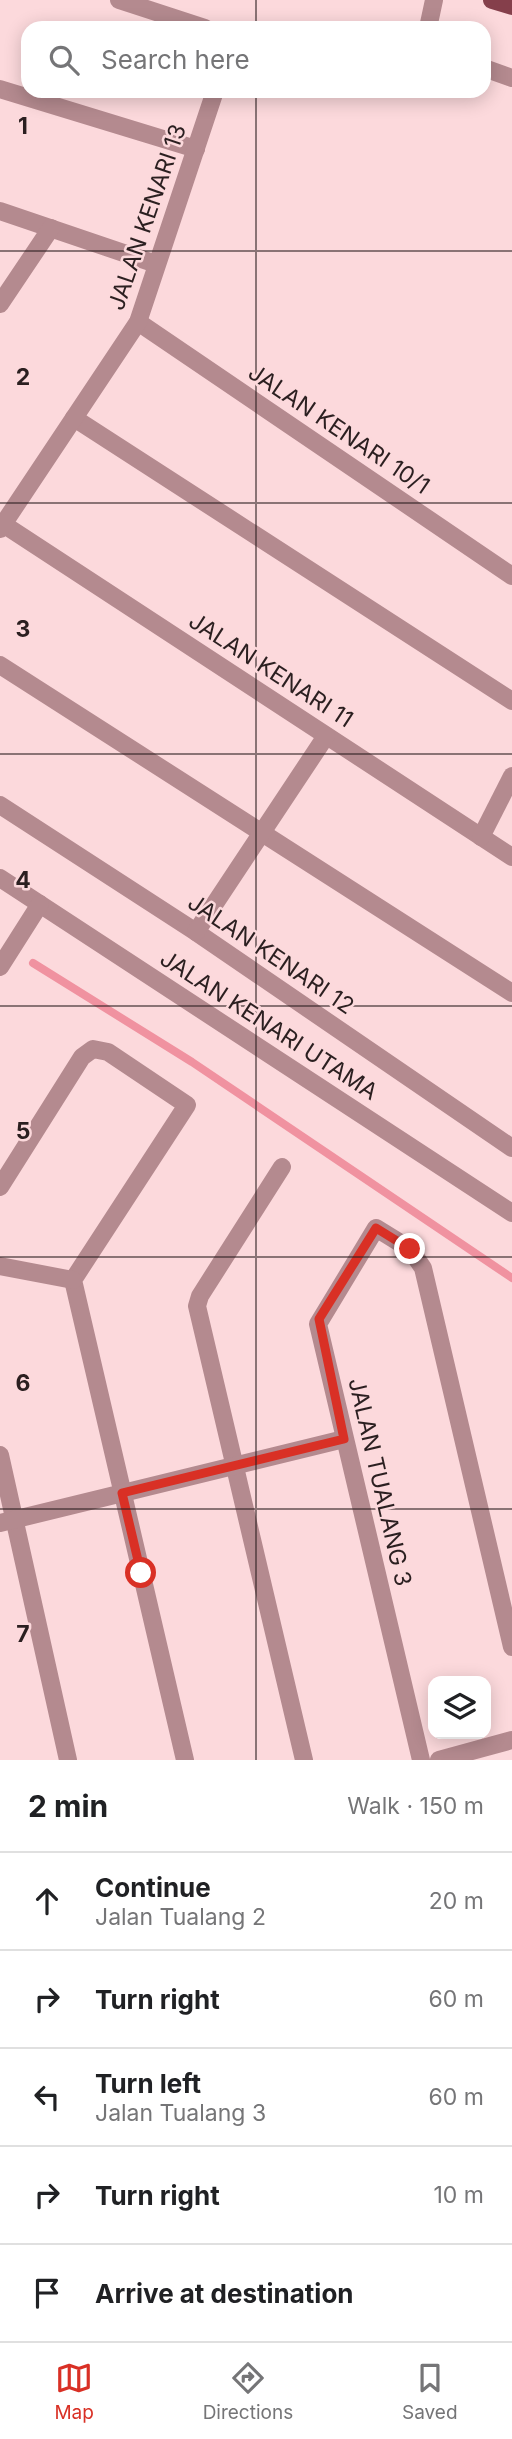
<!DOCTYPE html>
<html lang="en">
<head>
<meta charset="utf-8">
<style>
  body { margin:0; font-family:Inter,sans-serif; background:#f2f2f2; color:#202124 }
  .controls { position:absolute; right:21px; bottom:21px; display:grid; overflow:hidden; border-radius:14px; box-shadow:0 4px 18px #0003 }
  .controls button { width:63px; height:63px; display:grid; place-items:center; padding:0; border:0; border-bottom:2px solid #e0e0e0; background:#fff; color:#202124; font:35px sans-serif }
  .stop { position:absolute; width:21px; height:21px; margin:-16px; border:5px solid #d93025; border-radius:50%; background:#fff }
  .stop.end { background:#d93025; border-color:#fff; box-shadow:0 2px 7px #0008 }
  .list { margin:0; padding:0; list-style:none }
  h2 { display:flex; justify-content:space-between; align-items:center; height:91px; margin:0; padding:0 28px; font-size:30px }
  h2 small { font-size:23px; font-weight:400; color:#757577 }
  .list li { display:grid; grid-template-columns:46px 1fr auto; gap:21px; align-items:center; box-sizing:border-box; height:98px; padding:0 28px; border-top:2px solid #e0e0e0 }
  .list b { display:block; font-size:26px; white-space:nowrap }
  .list p { margin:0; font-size:23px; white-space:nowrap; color:#757577 }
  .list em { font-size:23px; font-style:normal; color:#757577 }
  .icon { flex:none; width:38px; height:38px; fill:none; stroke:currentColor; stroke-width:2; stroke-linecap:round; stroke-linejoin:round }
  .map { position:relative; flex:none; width:512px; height:1760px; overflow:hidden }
  .search { position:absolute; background:#fff; box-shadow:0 4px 18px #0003; left:21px; right:21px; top:21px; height:77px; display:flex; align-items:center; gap:18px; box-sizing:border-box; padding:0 24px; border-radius:21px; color:#757577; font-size:26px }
  .sheet { height:581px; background:#fff }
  nav { display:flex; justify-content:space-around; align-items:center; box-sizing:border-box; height:98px; border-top:2px solid #e0e0e0; background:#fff; font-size:19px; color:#757577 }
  nav a { display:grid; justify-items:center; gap:4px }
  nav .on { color:#d93025 }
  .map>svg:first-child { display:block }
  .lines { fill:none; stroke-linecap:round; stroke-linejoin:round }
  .stream { stroke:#f092a0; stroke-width:8 }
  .minor { stroke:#b48a8f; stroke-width:18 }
  .major { stroke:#853f4b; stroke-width:18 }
  .route { stroke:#d93025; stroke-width:9 }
  .grid { fill:none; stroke:#2b1f20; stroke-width:2; stroke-opacity:0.55 }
  .labels { text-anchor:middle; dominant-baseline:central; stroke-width:5; stroke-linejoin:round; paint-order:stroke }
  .street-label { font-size:23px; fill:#2b1f20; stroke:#fcd9dc }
  .grid-label { font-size:23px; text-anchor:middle; font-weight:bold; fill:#2b1f20; stroke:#fcd9dc; stroke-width:5; stroke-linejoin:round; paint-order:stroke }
</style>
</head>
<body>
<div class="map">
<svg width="512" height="1760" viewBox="0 0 512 1760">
  <rect width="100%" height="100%" fill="#fcd9dc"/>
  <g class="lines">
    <path class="stream" d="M33,963L192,1062L512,1278"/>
    <g class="minor">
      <path d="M119,0L205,28"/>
      <path d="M428,28L434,0"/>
      <path d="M484,68L512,78"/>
      <path d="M0,89L196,149"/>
      <path d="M0,211L156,264"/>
      <path d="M0,304L51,228"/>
      <path d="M138,322L512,576"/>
      <path d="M74,418L512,701"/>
      <path d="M3,524L512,857"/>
      <path d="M0,529L138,322L215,91"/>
      <path d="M0,665L512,993"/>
      <path d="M0,805L196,932L512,1148"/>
      <path d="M481,837L512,776"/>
      <path d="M0,878L512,1213"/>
      <path d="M196,932L326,736"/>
      <path d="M0,967L40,904"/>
      <path d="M282,1167L200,1296L197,1306L304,1760"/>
      <path d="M0,1187L82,1057L93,1049L108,1052L187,1105L73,1280L185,1760"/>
      <path d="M0,1266L73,1280"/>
      <path d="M0,1455L68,1760"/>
      <path d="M0,1523L344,1439"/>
      <path d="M421,1760L318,1324L376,1228L410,1249L423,1268L512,1647"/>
      <path d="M439,1760L512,1740"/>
    </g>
    <path class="major" d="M492,0L512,6"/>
  </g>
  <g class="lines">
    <path class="route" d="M141,1573L122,1493L344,1439L319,1319L376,1228L410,1249"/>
  </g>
  <path class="grid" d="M256,0V28M256,91V1760M0,251H512M0,503H512M0,754H512M0,1006H512M0,1257H512M0,1509H512"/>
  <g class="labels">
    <g class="street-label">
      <text transform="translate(147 217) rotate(-71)">JALAN KENARI 13</text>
      <text transform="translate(339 429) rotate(34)">JALAN KENARI 10/1</text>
      <text transform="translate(271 670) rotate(33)">JALAN KENARI 11</text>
      <text transform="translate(271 954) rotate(34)">JALAN KENARI 12</text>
      <text transform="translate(269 1025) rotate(33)">JALAN KENARI UTAMA</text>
      <text transform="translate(380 1482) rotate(77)">JALAN TUALANG 3</text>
    </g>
  </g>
  <g class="grid-label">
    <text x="23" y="134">1</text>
    <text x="23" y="385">2</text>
    <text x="23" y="637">3</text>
    <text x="23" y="888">4</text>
    <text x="23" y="1139">5</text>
    <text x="23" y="1391">6</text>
    <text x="23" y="1642">7</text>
  </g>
</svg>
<div class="controls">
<button><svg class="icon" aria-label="layers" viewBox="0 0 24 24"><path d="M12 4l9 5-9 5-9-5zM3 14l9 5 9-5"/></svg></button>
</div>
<div class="stop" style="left:141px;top:1573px"></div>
<div class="stop end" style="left:410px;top:1249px"></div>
<div class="search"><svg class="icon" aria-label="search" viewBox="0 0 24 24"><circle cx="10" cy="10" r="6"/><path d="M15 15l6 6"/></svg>Search here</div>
</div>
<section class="sheet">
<h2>2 min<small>Walk · 150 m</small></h2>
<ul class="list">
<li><svg class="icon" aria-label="ahead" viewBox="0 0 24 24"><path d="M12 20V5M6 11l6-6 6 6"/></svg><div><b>Continue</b><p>Jalan Tualang 2</p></div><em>20 m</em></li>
<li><svg class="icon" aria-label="right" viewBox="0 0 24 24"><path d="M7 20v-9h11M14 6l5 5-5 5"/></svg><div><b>Turn right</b></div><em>60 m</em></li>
<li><svg class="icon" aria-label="left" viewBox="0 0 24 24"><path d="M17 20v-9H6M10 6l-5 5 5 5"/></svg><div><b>Turn left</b><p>Jalan Tualang 3</p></div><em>60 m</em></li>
<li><svg class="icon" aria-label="right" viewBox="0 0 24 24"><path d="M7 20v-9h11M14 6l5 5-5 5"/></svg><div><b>Turn right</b></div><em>10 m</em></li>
<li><svg class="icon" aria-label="arrive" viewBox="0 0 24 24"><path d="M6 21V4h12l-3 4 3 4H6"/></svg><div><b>Arrive at destination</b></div></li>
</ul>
</section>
<nav>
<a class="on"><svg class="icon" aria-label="map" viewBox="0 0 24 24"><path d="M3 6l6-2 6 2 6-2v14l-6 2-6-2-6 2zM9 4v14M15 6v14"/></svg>Map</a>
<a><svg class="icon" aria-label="directions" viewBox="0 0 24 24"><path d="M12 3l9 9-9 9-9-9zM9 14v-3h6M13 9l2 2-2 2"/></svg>Directions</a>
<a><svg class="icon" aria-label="saved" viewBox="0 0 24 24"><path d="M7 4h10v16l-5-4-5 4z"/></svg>Saved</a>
</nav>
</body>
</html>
